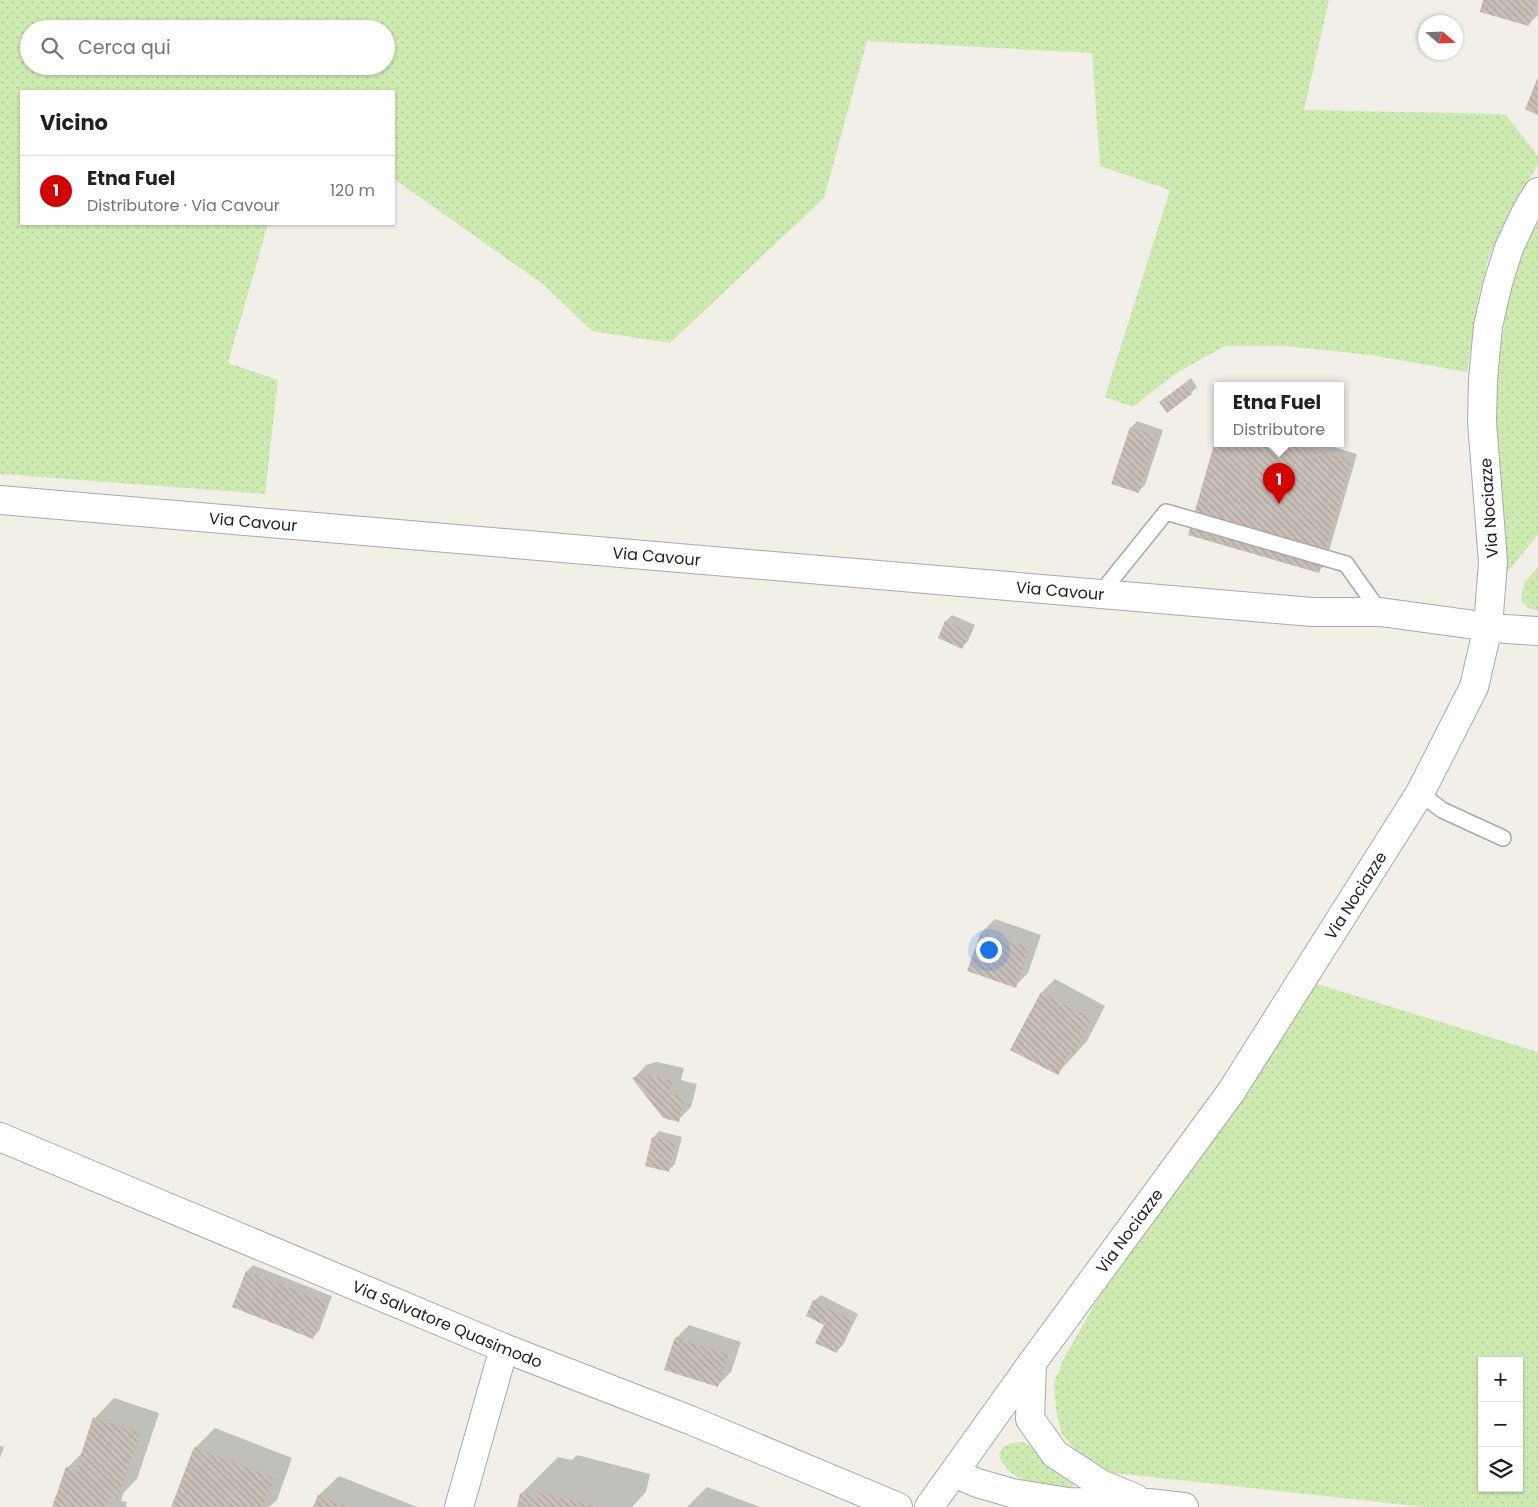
<!DOCTYPE html>
<html lang="it">
<head>
<meta charset="utf-8">
<style>
  body { margin:0; font-family:Poppins,sans-serif; background:#f2f2f2; color:#202124 }
  .controls { position:absolute; right:15px; bottom:15px; display:grid; overflow:hidden; border-radius:0px; box-shadow:0 1px 4px #0004 }
  .controls button { width:45px; height:45px; display:grid; place-items:center; padding:0; border:0; border-bottom:1px solid #e0e0e0; background:#fff; color:#202124; font:25px sans-serif }
  .compass { position:absolute; left:1418px; top:15px; width:45px; height:45px; border-radius:50%; background:#fff; box-shadow:0 1px 4px #0004; rotate:109deg }
  .you { position:absolute; left:988px; top:949px; width:18px; height:18px; margin:-12px; border:4px solid #fff; border-radius:50%; background:#1a73e8; box-shadow:0 0 0 8px #1a73e833 }
  .badge { display:grid; place-items:center; width:32px; height:32px; border-radius:50%; background:#d40000; color:#fff; font-size:16px; font-weight:700 }
  .pin { position:absolute; translate:-50% -41px; filter:drop-shadow(0 1px 2px #0008) }
  .pin::after { content:''; position:absolute; top:26px; width:18px; height:15px; background:inherit; clip-path:polygon(0 0,100% 0,50% 100%) }
  .popup { position:absolute; left:1214px; top:382px; width:130px; height:65px; box-sizing:border-box; display:grid; place-content:center; border-radius:0px; background:#fff; filter:drop-shadow(0 1px 4px #0005); font-size:16px; white-space:nowrap; color:#757577 }
  .popup b { font-size:19px; color:#202124 }
  .popup::after { content:''; position:absolute; left:50%; top:100%; margin-left:-10px; border:10px solid transparent; border-top-color:#fff }
  .list { margin:0; padding:0; list-style:none }
  h2 { display:flex; justify-content:space-between; align-items:center; height:65px; margin:0; padding:0 20px; font-size:21px }
  h2 small { font-size:16px; font-weight:400; color:#757577 }
  .list li { display:grid; grid-template-columns:32px 1fr auto; gap:15px; align-items:center; box-sizing:border-box; height:70px; padding:0 20px; border-top:1px solid #e0e0e0 }
  .list b { display:block; font-size:19px; white-space:nowrap }
  .list p { margin:0; font-size:16px; white-space:nowrap; color:#757577 }
  .list em { font-size:16px; font-style:normal; color:#757577 }
  .icon { flex:none; width:28px; height:28px; fill:none; stroke:currentColor; stroke-width:2; stroke-linecap:round; stroke-linejoin:round }
  .map { position:relative; flex:none; width:1538px; height:1507px; overflow:hidden }
  .search { position:absolute; background:#fff; box-shadow:0 1px 4px #0004; left:20px; top:20px; width:375px; height:55px; display:flex; align-items:center; gap:12px; box-sizing:border-box; padding:0 18px; border-radius:28px; color:#757577; font-size:19px }
  .panel { position:absolute; background:#fff; box-shadow:0 1px 4px #0004; left:20px; top:90px; width:375px; height:135px; border-radius:0px }
  .map>svg:first-child { display:block }
  .grass { fill:url(#grass-dots); fill-rule:evenodd }
  .shadow { fill:#0003 }
  .building { fill:url(#building-back-hatch) }
  .lines { fill:none; stroke-linecap:round; stroke-linejoin:round }
  .service-casing { stroke:#a9a9a9; stroke-width:18 }
  .minor-casing { stroke:#a9a9a9; stroke-width:30 }
  .tertiary-casing { stroke:#a9a9a9; stroke-width:30 }
  .service { stroke:#fff; stroke-width:15 }
  .minor { stroke:#fff; stroke-width:28 }
  .tertiary { stroke:#fff; stroke-width:28 }
  .labels { text-anchor:middle; dominant-baseline:central; stroke-width:4; stroke-linejoin:round; paint-order:stroke }
  .street-label { font-size:16px; fill:#222; stroke:#fff }
</style>
</head>
<body>
<div class="map">
<svg width="1538" height="1507" viewBox="0 0 1538 1507">
  <defs>
    <pattern id="grass-dots" width="8" height="8" patternUnits="userSpaceOnUse" patternTransform="scale(1.25)"><rect width="8" height="8" fill="#cdebb0"/><path d="M2 2h.1M6 6h.1" fill="none" stroke="#b0c997" stroke-width="1.8" stroke-linecap="round"/></pattern>
    <pattern id="building-back-hatch" width="6" height="6" patternUnits="userSpaceOnUse" patternTransform="scale(1.25)"><rect width="6" height="6" fill="#c7bfb8"/><path d="M-1 5l2 2M0 0l6 6M5-1l2 2" fill="none" stroke="#aba49e"/></pattern>
  </defs>
  <rect width="100%" height="100%" fill="#f2efe9"/>
  <g class="grass">
    <path d="M0,0H1329L1304,110L1505,114L1538,156V165L1517,198L1489,257L1478,300L1467,372L1371,355L1285,346H1225L1176,373L1133,407L1105,397L1170,190L1100,166L1092,53L867,41L824,198L670,343L592,331L544,285L394,179V91H21V224H268L228,363L278,380L265,494L0,474ZM29,29H386V66H29Z"/>
    <path d="M1538,222V535L1507,572L1497,465L1495,391L1508,295L1524,247Z"/>
    <path d="M1538,567V611L1528,608L1521,600L1524,583Z"/>
    <path d="M1314,983L1538,1052V1507H1424L1114,1473L1094,1464L1078,1453L1062,1434L1056,1411L1054,1383L1064,1358L1099,1297L1236,1106ZM1482,1361H1519V1488H1482Z"/>
    <path d="M1022,1442L1029,1445L1075,1484L1069,1489C1040,1484 1012,1486 999,1455L1003,1447L1012,1443Z"/>
  </g>
  <g class="shadow">
    <path d="M1484,0H1538V15L1529,24Z"/>
    <path d="M1191,378L1197,387L1191,393L1161,402Z"/>
    <path d="M1137,421L1163,430L1145,485L1138,492L1131,428Z"/>
    <path d="M1218,436V443H1320L1357,454L1325,565L1318,572L1189,534Z"/>
    <path d="M952,615L975,625L968,641L962,647L939,637L946,621Z"/>
    <path d="M995,919L1041,935L1028,973L1015,986L982,932Z"/>
    <path d="M1055,979L1105,1006L1087,1041L1058,1073L1042,992Z"/>
    <path d="M657,1062L684,1068L681,1080L697,1084L691,1107L678,1120L634,1078L646,1065Z"/>
    <path d="M659,1131L682,1137L675,1164L669,1170L653,1138Z"/>
    <path d="M253,1265L332,1296L319,1331L313,1337L234,1307L247,1271Z"/>
    <path d="M821,1295L858,1314L843,1345L836,1351L826,1324L814,1301Z"/>
    <path d="M689,1325L741,1342L731,1372L718,1385L676,1338Z"/>
    <path d="M114,1398L159,1413L137,1479L124,1492L121,1501L127,1502L126,1507H54L67,1468L83,1452L95,1418Z"/>
    <path d="M215,1428L292,1458L277,1500L269,1507H173L195,1448Z"/>
    <path d="M0,1446L4,1447L0,1458Z"/>
    <path d="M577,1455L650,1474L646,1492L632,1507H518L521,1494L558,1457L572,1460Z"/>
    <path d="M339,1476L417,1507H315L319,1495Z"/>
    <path d="M707,1487L760,1507H687Z"/>
  </g>
  <g class="building">
    <path d="M1483,0H1528L1536,2L1529,26L1480,12Z"/>
    <path d="M1538,77V115L1525,109Z"/>
    <path d="M1184,384L1192,394L1167,413L1159,402Z"/>
    <path d="M1130,427L1157,436L1139,493L1111,484Z"/>
    <path d="M1217,434L1218,443H1293L1352,460L1319,573L1188,535Z"/>
    <path d="M945,621L970,632L962,649L938,638Z"/>
    <path d="M981,932L1029,948L1016,988L967,971Z"/>
    <path d="M1041,992L1093,1019L1074,1055L1070,1053L1058,1075L1010,1050Z"/>
    <path d="M643,1074L672,1081L669,1093L685,1097L679,1122L663,1118L632,1078Z"/>
    <path d="M652,1137L676,1143L669,1172L645,1166Z"/>
    <path d="M246,1271L327,1302L313,1339L232,1307Z"/>
    <path d="M813,1300L853,1320L837,1353L815,1343L824,1325L806,1316Z"/>
    <path d="M675,1337L729,1355L718,1387L664,1370Z"/>
    <path d="M93,1417L140,1433L117,1500L110,1498L107,1507H52L66,1467L76,1470Z"/>
    <path d="M194,1447L274,1478L263,1507H171Z"/>
    <path d="M539,1492L596,1506V1507H517L520,1493L537,1498Z"/>
    <path d="M318,1495L349,1507H313Z"/>
  </g>
  <g class="lines">
    <g class="service-casing">
      <g id="service">
        <path d="M1100,594L1166,512L1346,564L1380,612"/>
        <path d="M1420,793L1442,810L1503,838"/>
      </g>
    </g>
    <g class="minor-casing">
      <g id="minor">
        <path id="s1" d="M0,1137L504,1348L690,1420L898,1507"/>
        <path d="M1032,1363L1030,1419L1055,1454L1101,1484L1135,1498"/>
        <path d="M954,1473L977,1483L1012,1493L1068,1502L1148,1503L1184,1507"/>
        <path d="M459,1507L504,1348"/>
      </g>
    </g>
    <g class="tertiary-casing">
      <g id="tertiary">
        <path id="s2" d="M0,500L1312,612H1380L1505,629L1538,631"/>
        <path id="s3" d="M929,1507L1032,1363L1231,1092L1420,793L1474,687L1488,627L1493,562L1482,422L1483,380L1488,326L1498,283L1509,248L1526,212L1538,192"/>
      </g>
    </g>
    <use href="#service" class="service"/>
    <use href="#minor" class="minor"/>
    <use href="#tertiary" class="tertiary"/>
  </g>
  <g class="labels">
    <g class="street-label">
      <text transform="translate(1489 508) rotate(-94)">Via Nociazze</text>
      <text stroke="none"><textPath href="#s2" startOffset="254">Via Cavour</textPath></text>
      <text stroke="none"><textPath href="#s2" startOffset="659">Via Cavour</textPath></text>
      <text stroke="none"><textPath href="#s2" startOffset="1064">Via Cavour</textPath></text>
      <text stroke="none"><textPath href="#s3" startOffset="746">Via Nociazze</textPath></text>
      <text stroke="none"><textPath href="#s3" startOffset="341">Via Nociazze</textPath></text>
      <text stroke="none"><textPath href="#s1" startOffset="485">Via Salvatore Quasimodo</textPath></text>
    </g>
  </g>
</svg>
<div class="controls">
<button>+</button>
<button>−</button>
<button><svg class="icon" aria-label="layers" viewBox="0 0 24 24"><path d="M12 4l9 5-9 5-9-5zM3 14l9 5 9-5"/></svg></button>
</div>
<svg class="compass" viewBox="-18 -18 36 36"><path d="M0-13l5 13h-10z" fill="#e53935"/><path d="M0 13l5-13h-10z" fill="#757577"/></svg>
<div class="you"></div>
<div class="pin badge" style="left:1279px;top:504px">1</div>
<div class="popup"><b>Etna Fuel</b>Distributore</div>
<div class="search"><svg class="icon" aria-label="search" viewBox="0 0 24 24"><circle cx="10" cy="10" r="6"/><path d="M15 15l6 6"/></svg>Cerca qui</div>
<section class="panel">
<h2>Vicino<small></small></h2>
<ul class="list">
<li><span class="badge">1</span><div><b>Etna Fuel</b><p>Distributore · Via Cavour</p></div><em>120 m</em></li>
</ul>
</section>
</div>
</body>
</html>
